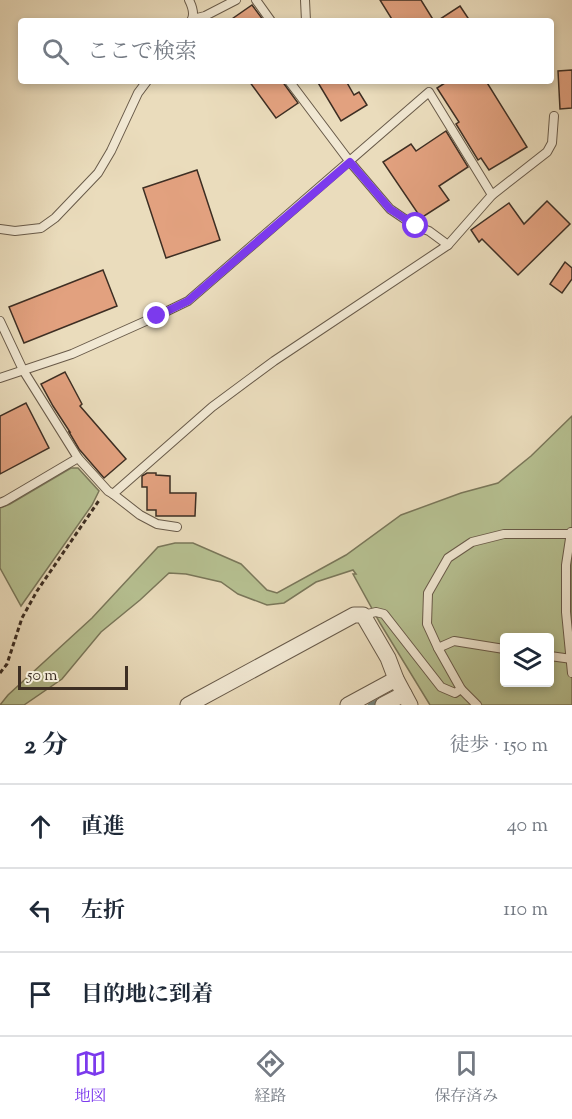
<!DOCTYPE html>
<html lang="ja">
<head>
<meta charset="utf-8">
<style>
  body { margin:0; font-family:"Sorts Mill Goudy","Noto Serif JP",serif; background:#f6f6f7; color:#1f2937 }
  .controls { position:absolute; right:18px; bottom:18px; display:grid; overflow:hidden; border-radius:6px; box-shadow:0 3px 9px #0003 }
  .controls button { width:54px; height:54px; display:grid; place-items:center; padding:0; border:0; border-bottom:2px solid #e0e1e3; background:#fff; color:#1f2937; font:30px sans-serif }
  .scale { position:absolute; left:18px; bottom:15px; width:110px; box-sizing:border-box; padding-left:6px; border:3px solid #3d2e23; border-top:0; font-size:16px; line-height:21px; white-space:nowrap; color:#3d2e23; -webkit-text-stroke:4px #f1e8d3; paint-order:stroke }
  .stop { position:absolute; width:18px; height:18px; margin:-14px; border:4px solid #7c3aed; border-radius:50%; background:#fff }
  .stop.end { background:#7c3aed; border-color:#fff; box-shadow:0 2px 6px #0008 }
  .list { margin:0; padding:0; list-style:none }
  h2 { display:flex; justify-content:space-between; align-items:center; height:78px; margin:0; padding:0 24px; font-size:26px }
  h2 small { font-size:20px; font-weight:400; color:#747a83 }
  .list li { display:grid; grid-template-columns:39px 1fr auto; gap:18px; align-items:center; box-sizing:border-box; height:84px; padding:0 24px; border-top:2px solid #e0e1e3 }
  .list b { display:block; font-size:22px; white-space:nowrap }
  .list em { font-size:20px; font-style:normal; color:#747a83 }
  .icon { flex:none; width:33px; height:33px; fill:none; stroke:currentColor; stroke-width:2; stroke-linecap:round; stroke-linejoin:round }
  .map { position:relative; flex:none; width:572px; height:705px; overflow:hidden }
  .search { position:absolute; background:#fff; box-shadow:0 3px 9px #0003; left:18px; right:18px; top:18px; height:66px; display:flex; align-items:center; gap:15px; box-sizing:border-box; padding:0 21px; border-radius:6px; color:#747a83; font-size:22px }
  .sheet { height:330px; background:#fff }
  nav { display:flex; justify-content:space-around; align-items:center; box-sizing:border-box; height:84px; border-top:2px solid #e0e1e3; background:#fff; font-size:16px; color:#747a83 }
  nav a { display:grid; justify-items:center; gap:3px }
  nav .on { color:#7c3aed }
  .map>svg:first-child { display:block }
  .green { fill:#b6c091; stroke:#7a775a; stroke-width:1.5; fill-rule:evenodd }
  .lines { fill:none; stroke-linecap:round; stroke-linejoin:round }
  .stream { stroke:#74827b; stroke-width:4.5 }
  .building { fill:#e2a17f; stroke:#3d2e23; stroke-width:1.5 }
  .service-casing { stroke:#685a49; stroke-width:10 }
  .minor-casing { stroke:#685a49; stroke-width:17 }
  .path { stroke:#3d2e23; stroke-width:3; stroke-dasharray:4.5 3; stroke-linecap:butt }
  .service { stroke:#f1e8d3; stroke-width:8 }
  .minor { stroke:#f1e8d3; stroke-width:15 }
  .route { stroke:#7c3aed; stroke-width:8 }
</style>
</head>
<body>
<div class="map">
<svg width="572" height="705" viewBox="0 0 572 705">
  <rect width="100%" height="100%" fill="#eadcbc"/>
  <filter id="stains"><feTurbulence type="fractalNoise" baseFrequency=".00333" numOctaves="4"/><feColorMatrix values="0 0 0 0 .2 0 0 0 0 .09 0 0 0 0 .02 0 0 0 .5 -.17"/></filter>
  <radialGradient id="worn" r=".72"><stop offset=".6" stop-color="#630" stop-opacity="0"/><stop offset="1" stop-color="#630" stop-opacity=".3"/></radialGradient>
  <g class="green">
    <path d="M572,416V705H430L380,623L353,574H356L353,570L316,582L284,603L267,605L238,594L221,582L186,574L169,573L140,600L101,632L62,679L24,705H0L8,695L92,618L158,547L175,543H193L241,564L267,590L277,593L346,555L401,515L461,493L498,483L531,456ZM504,638H550V682H504Z"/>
    <path d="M71,468H78L99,491L92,505L21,606L0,568V508L10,504Z"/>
  </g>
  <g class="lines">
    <path class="stream" d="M370,705L380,700"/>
  </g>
  <g class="building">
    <path d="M380,0H421L434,21H393Z"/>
    <path d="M252,5L264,21H229Z"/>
    <path d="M460,6L470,21H437Z"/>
    <path d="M572,70V108L560,109L558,71Z"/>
    <path d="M249,81H282L298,103L276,118Z"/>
    <path d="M317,81H346L354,95L359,92L367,105L341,121Z"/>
    <path d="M448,81H486L527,147L489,170L481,158L478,160L456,124L459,122L437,88Z"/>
    <path d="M446,131L468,167L439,186L449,200L421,218L383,162L411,144L416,151Z"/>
    <path d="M197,170L220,240L166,258L143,188Z"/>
    <path d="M547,201L570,224L518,275L482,239L479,242L471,230L509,203L524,224Z"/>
    <path d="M565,262L572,268V279L562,293L550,284Z"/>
    <path d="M103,270L117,306L24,343L9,307Z"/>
    <path d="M65,372L82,404L80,406L126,459L104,478L79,449L69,432H70L53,406L41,384Z"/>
    <path d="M26,403L49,448L0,474V416Z"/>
    <path d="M147,473H156V475L170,476V493H196L195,516H156V510H147V487H142V476Z"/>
  </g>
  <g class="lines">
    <g class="service-casing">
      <g id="service">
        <path d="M189,0C192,6 195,15 191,21"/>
        <path d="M256,0L271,21"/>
        <path d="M305,0L306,21"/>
        <path d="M193,19L205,16L236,0"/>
        <path d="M289,81L350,162L390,209L415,226L429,231L448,245"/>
        <path d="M0,229L15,231L41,228L55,218L98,173L111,151L138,93L147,81"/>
        <path d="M0,321L23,370L78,458L108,491L113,494L212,407L274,361L448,245L492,195L547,152L552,143L554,116"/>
        <path d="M0,378L72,354L157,316L188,301L429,92L492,195"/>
        <path d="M113,494L140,515L157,524L177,527"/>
        <path d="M0,503L5,501L78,458"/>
        <path d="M571,532L566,565V612L572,673"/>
        <path d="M363,615L376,612L384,614L441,687L455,693L461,689L438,648L454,641L504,649"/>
        <path d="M438,648L427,624L428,593L448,558L472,542L504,534H570"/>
        <path d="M550,656L572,659"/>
        <path d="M461,689L477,705"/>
      </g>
    </g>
    <g class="minor-casing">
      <g id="minor">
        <path d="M188,705L354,615H363L388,658L396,679L410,705"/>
        <path d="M348,705L396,679"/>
        <path d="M383,705L404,694"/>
      </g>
    </g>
    <path class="path" d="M0,673L7,664L22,618L37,591L100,499"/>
    <use href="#service" class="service"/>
    <use href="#minor" class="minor"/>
  </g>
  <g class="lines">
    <path class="route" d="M157,316L188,301L350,162L390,209L416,226"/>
  </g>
  <rect width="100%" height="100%" filter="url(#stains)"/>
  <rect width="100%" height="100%" fill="url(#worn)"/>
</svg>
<div class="controls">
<button><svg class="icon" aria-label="layers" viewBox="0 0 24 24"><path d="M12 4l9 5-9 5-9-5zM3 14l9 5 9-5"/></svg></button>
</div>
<div class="scale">50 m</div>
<div class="stop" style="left:416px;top:226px"></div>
<div class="stop end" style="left:157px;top:316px"></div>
<div class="search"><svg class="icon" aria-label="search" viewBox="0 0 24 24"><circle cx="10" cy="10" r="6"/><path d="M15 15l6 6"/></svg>ここで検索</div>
</div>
<section class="sheet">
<h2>2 分<small>徒歩 · 150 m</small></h2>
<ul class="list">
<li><svg class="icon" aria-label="ahead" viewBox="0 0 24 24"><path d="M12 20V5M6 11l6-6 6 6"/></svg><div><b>直進</b></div><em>40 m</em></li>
<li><svg class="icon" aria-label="left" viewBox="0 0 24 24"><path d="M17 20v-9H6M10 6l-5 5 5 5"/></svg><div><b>左折</b></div><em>110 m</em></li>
<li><svg class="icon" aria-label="arrive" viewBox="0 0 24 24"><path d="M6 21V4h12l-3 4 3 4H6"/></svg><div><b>目的地に到着</b></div></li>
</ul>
</section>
<nav>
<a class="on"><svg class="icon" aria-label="map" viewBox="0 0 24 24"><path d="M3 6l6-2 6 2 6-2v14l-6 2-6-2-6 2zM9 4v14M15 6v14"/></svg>地図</a>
<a><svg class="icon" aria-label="directions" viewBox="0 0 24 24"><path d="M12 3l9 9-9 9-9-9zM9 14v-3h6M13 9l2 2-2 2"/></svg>経路</a>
<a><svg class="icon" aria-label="saved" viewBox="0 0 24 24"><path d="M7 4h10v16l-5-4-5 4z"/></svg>保存済み</a>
</nav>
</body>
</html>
